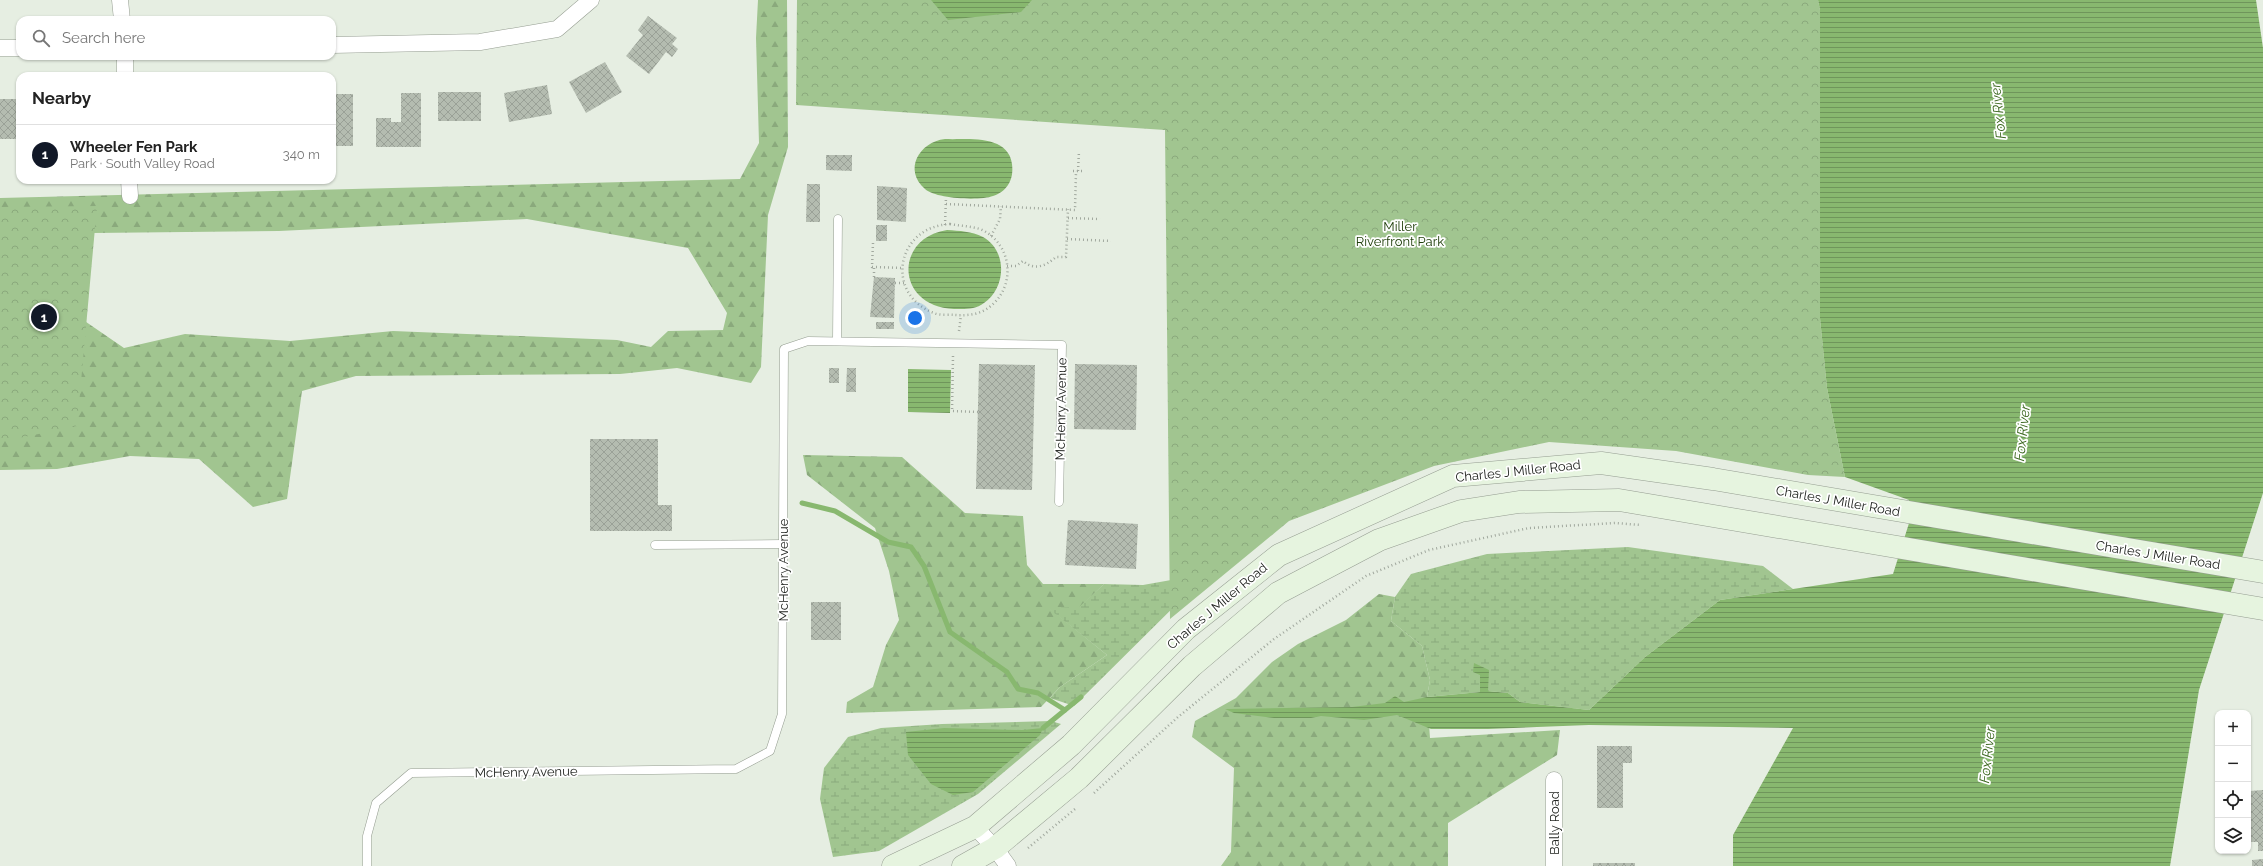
<!DOCTYPE html>
<html lang="en">
<head>
<meta charset="utf-8">
<style>
  body { margin:0; font-family:Raleway,sans-serif; background:#f2f2f2; color:#222 }
  .controls { position:absolute; right:12px; bottom:12px; display:grid; overflow:hidden; border-radius:8px; box-shadow:0 1px 3px #0004 }
  .controls button { width:36px; height:36px; display:grid; place-items:center; padding:0; border:0; border-bottom:1px solid #e0e0e0; background:#fff; color:#222; font:20px sans-serif }
  .you { position:absolute; left:915px; top:318px; width:14px; height:14px; margin:-10px; border:3px solid #fff; border-radius:50%; background:#1a73e8; box-shadow:0 0 0 6px #1a73e833 }
  .badge { display:grid; place-items:center; width:26px; height:26px; border-radius:50%; background:#111827; color:#fff; font-size:13px; font-weight:700 }
  .pin { position:absolute; translate:-50% -50%; border:2px solid #fff; box-shadow:0 1px 4px #0006 }
  .list { margin:0; padding:0; list-style:none }
  h2 { display:flex; justify-content:space-between; align-items:center; height:52px; margin:0; padding:0 16px; font-size:17px }
  h2 small { font-size:13px; font-weight:400; color:#767676 }
  .list li { display:grid; grid-template-columns:26px 1fr auto; gap:12px; align-items:center; box-sizing:border-box; height:60px; padding:0 16px; border-top:1px solid #e0e0e0 }
  .list b { display:block; font-size:15px; white-space:nowrap }
  .list p { margin:0; font-size:13px; white-space:nowrap; color:#767676 }
  .list em { font-size:13px; font-style:normal; color:#767676 }
  .icon { flex:none; width:22px; height:22px; fill:none; stroke:currentColor; stroke-width:2; stroke-linecap:round; stroke-linejoin:round }
  .map { position:relative; flex:none; width:2263px; height:866px; overflow:hidden }
  .search { position:absolute; background:#fff; box-shadow:0 1px 3px #0004; left:16px; top:16px; width:320px; height:44px; display:flex; align-items:center; gap:10px; box-sizing:border-box; padding:0 14px; border-radius:12px; color:#767676; font-size:15px }
  .panel { position:absolute; background:#fff; box-shadow:0 1px 3px #0004; left:16px; top:72px; width:320px; height:112px; border-radius:12px }
  .map>svg:first-child { display:block }
  .forest { fill:url(#forest-firs) }
  .wetland { fill:url(#wetland-marsh) }
  .park { fill:url(#park-crowns) }
  .water { fill:url(#water-rules) }
  .lines { fill:none; stroke-linecap:round; stroke-linejoin:round }
  .stream { stroke:#88b86f; stroke-width:5 }
  .building { fill:url(#building-cross-hatch) }
  .lane-casing { stroke:#959d91; stroke-width:9 }
  .street-casing { stroke:#959d91; stroke-width:17 }
  .secondary-casing { stroke:#959d91; stroke-width:23 }
  .path { stroke:#a1a89e; stroke-width:2.5; stroke-dasharray:1 3; stroke-linecap:butt }
  .lane { stroke:#fff; stroke-width:8 }
  .street { stroke:#fff; stroke-width:16 }
  .secondary { stroke:#e6f4df; stroke-width:22 }
  .labels { text-anchor:middle; dominant-baseline:central; stroke-width:3.5; stroke-linejoin:round; paint-order:stroke }
  .park-label { font-size:13px; fill:#203f0b; stroke:#fff }
  .street-label { font-size:13px; fill:#222521; stroke:#fff }
  .water-label { font-size:14px; font-style:italic; fill:#39651c; stroke:#fff }
</style>
</head>
<body>
<div class="map">
<svg width="2263" height="866" viewBox="0 0 2263 866">
  <defs>
    <pattern id="forest-firs" width="22" height="20" patternUnits="userSpaceOnUse"><rect width="22" height="20" fill="#a1c590"/><path d="M5 1l3.5 6h-7zM16 11l3.5 6h-7z" fill="#8aa97c"/></pattern>
    <pattern id="wetland-marsh" width="20" height="14" patternUnits="userSpaceOnUse"><rect width="20" height="14" fill="#a1c590"/><path d="M1 5h8M5 5V1M11 12h8M15 12V8" fill="none" stroke="#8aa97c"/></pattern>
    <pattern id="park-crowns" width="20" height="18" patternUnits="userSpaceOnUse"><rect width="20" height="18" fill="#a1c590"/><path d="M2 6a3 3 0 1 1 6 0M12 15a3 3 0 1 1 6 0" fill="none" stroke="#8aa97c"/></pattern>
    <pattern id="water-rules" width="6" height="5" patternUnits="userSpaceOnUse"><rect width="6" height="5" fill="#88b86f"/><path d="M0 2.5h6" fill="none" stroke="#6f955b"/></pattern>
    <pattern id="building-cross-hatch" width="8" height="8" patternUnits="userSpaceOnUse"><rect width="8" height="8" fill="#b4bcb0"/><path d="M0 0l8 8M0 8l8-8" fill="none" stroke="#9aa197"/></pattern>
  </defs>
  <rect width="100%" height="100%" fill="#e6eee2"/>
  <g class="forest">
    <path d="M758,0H787L788,147L768,215L761,367L751,383L677,368L620,374L356,376L302,391L287,499L253,507L199,459L130,456L57,469L0,470V367L73,313L124,348L185,334L290,341L393,331L617,340L651,347L668,331L723,330L727,313L688,248L527,219L279,231L0,234V198L740,179L759,143L756,38Z"/>
    <path d="M803,455L902,457L965,513L1023,516L1027,565L1043,584H1104L1079,608H1049L1107,655L1060,687L1041,707L846,713L847,702L873,687L886,645L899,620L889,571L875,528L807,475Z"/>
    <path d="M1379,594L1395,597L1391,621L1422,646L1430,680L1427,697L1430,738L1560,730L1557,755L1448,823V866H1221L1231,852L1234,768L1192,737L1195,721L1236,698L1272,662L1298,644L1346,620Z"/>
  </g>
  <g class="wetland">
    <path d="M1628,547L1763,566L1793,589L1720,600L1645,657L1589,710L1520,702L1508,693L1488,691L1480,675V692L1427,697L1430,680L1422,646L1391,621L1395,597L1411,574L1487,554Z"/>
    <path d="M1188,577L1199,582L1074,706L1050,698L1060,687L1107,655L1048,608L1079,607L1104,584L1143,585Z"/>
    <path d="M1051,721L1061,724L978,794L879,851L833,857L820,799L824,768L848,737L881,728L942,724Z"/>
  </g>
  <g class="park">
    <path d="M797,0H1818L1820,10V318L1827,388L1845,477L1808,475L1676,451L1549,442L1434,466L1289,521L1170,619L1165,130L796,105Z"/>
    <path d="M97,206L77,426L0,442V207Z"/>
  </g>
  <g class="water">
    <path d="M931,0H1032L1021,12L948,20Z"/>
    <path d="M1818,0H2256L2263,48V493L2199,690L2170,866H1733V835L1793,728L1589,725L1488,729H1431L1397,715L1364,720L1321,716L1311,718H1274L1234,713L1225,709L1352,707L1385,703L1395,696L1404,702L1427,697L1480,692V675L1473,672L1474,663L1489,670L1488,691L1508,693L1520,702L1589,710L1645,657L1720,600L1893,574L1910,520L1909,500L1845,477L1827,388L1820,318V10Z"/>
    <path d="M945,139C967,140 1008,134 1012,164C1013,172 1012,179 1008,185C1005,190 999,194 993,196C980,201 936,199 925,189C903,170 919,142 945,139Z"/>
    <path d="M947,230C960,231 971,231 983,237C1008,251 1006,288 984,303C975,310 965,309 954,309C895,306 894,238 947,230Z"/>
    <path d="M908,369L951,370L950,413L908,412Z"/>
    <path d="M944,728L1022,730L1043,728L1040,735L973,792L953,795L931,784L908,755L906,732Z"/>
  </g>
  <g class="lines">
    <g class="stream">
      <path d="M802,503L835,511L888,542L911,547L924,566L950,632L1007,672L1018,689L1038,693L1065,710L1081,697"/>
      <path d="M1043,728L1065,710"/>
    </g>
  </g>
  <g class="building">
    <path d="M648,16L677,38L672,44L678,49L672,57L666,52L649,74L626,56L643,35L638,30Z"/>
    <path d="M605,62L622,92L586,113L569,82Z"/>
    <path d="M547,85L552,114L509,122L504,93Z"/>
    <rect x="438" y="92" width="43" height="29"/>
    <path d="M401,93H421V147H376V118H391V122H401Z"/>
    <path d="M333,94H353V146H332Z"/>
    <rect x="0" y="99" width="19" height="40"/>
    <path d="M826,155H852V171L826,170Z"/>
    <path d="M807,184H820V222H806Z"/>
    <path d="M877,186L907,188L906,222L877,220Z"/>
    <rect x="876" y="225" width="11" height="16"/>
    <path d="M874,277L895,278L894,318L870,317Z"/>
    <rect x="876" y="322" width="18" height="7"/>
    <path d="M979,364L1035,365L1032,490L976,489Z"/>
    <path d="M1075,364L1137,365L1136,430L1074,429Z"/>
    <rect x="829" y="368" width="10" height="15"/>
    <path d="M847,368H856V392H846Z"/>
    <path d="M590,439H658V505H672V531H590Z"/>
    <path d="M1068,520L1138,524L1136,569L1065,565Z"/>
    <rect x="811" y="602" width="30" height="38"/>
    <path d="M1597,746H1632V763H1623V808H1597Z"/>
    <path d="M2263,790V851H2258V842H2251L2250,791Z"/>
    <path d="M2263,859V866H2252V860Z"/>
    <rect x="1593" y="863" width="42" height="3"/>
  </g>
  <g class="lines">
    <g class="lane-casing">
      <g id="lane">
        <path d="M837,341L838,219"/>
        <path d="M655,545L783,544"/>
        <path d="M367,866V836L376,803L411,773L736,769L770,751L782,714L784,349L808,341L1062,345L1059,502"/>
      </g>
    </g>
    <g class="street-casing">
      <g id="street">
        <path d="M120,0L122,20"/>
        <path d="M332,45L480,42L557,29L591,0"/>
        <path d="M0,48H20"/>
        <path d="M125,56V76"/>
        <path d="M129,180L130,196"/>
        <path d="M975,827L995,848L1008,866"/>
        <path d="M1554,866V780"/>
      </g>
    </g>
    <g class="secondary-casing">
      <g id="secondary">
        <path d="M893,866L975,827L1071,745L1186,629L1279,555L1453,476L1601,463L1713,479L2263,572"/>
        <path d="M963,866L995,848L1079,778L1192,666L1278,593L1379,540L1461,511L1519,502L1619,500L2263,609"/>
      </g>
    </g>
    <g class="path">
      <path d="M1073,171H1083"/>
      <path d="M1078,171L1079,151"/>
      <path d="M946,204L1075,210L1076,171"/>
      <path d="M1068,218L1100,219"/>
      <path d="M950,224C960,226 970,226 980,229C1011,242 1017,283 992,305C982,314 969,316 955,315C949,314 940,316 934,313C885,295 895,227 950,224Z"/>
      <path d="M945,225L946,197"/>
      <path d="M991,236L1000,219L1001,206"/>
      <path d="M1067,239L1111,241"/>
      <path d="M873,243L872,267H874"/>
      <path d="M1007,266H1016L1023,261C1034,271 1046,266 1056,257H1066L1068,209"/>
      <path d="M874,277V267L903,268"/>
      <path d="M895,283H904"/>
      <path d="M959,331L961,315"/>
      <path d="M953,356L952,411L978,412"/>
      <path d="M1094,793L1178,717L1274,639L1366,576L1429,550L1529,528L1615,523L1641,525"/>
      <path d="M1028,848L1075,809"/>
    </g>
    <use href="#lane" class="lane"/>
    <use href="#street" class="street"/>
    <use href="#secondary" class="secondary"/>
  </g>
  <g class="labels">
    <g class="park-label">
      <text x="1400" y="226">Miller<tspan x="1400" dy="15">Riverfront Park</tspan></text>
    </g>
    <g class="street-label">
      <text transform="translate(1061 409) rotate(-89)">McHenry Avenue</text>
      <text transform="translate(1518 471) rotate(-6)">Charles J Miller Road</text>
      <text transform="translate(1838 501) rotate(10)">Charles J Miller Road</text>
      <text transform="translate(2158 555) rotate(9)">Charles J Miller Road</text>
      <text transform="translate(783 570) rotate(-90)">McHenry Avenue</text>
      <text transform="translate(1217 606) rotate(-40)">Charles J Miller Road</text>
      <text transform="translate(526 772) rotate(-1)">McHenry Avenue</text>
      <text transform="translate(1554 823) rotate(-90)">Bally Road</text>
    </g>
    <g class="water-label">
      <text transform="translate(1998 111) rotate(-96)">Fox River</text>
      <text transform="translate(2022 433) rotate(-84)">Fox River</text>
      <text transform="translate(1987 755) rotate(-84)">Fox River</text>
    </g>
  </g>
</svg>
<div class="controls">
<button>+</button>
<button>−</button>
<button><svg class="icon" aria-label="locate" viewBox="0 0 24 24"><circle cx="12" cy="12" r="6"/><path d="M12 2v4M12 18v4M2 12h4M18 12h4"/></svg></button>
<button><svg class="icon" aria-label="layers" viewBox="0 0 24 24"><path d="M12 4l9 5-9 5-9-5zM3 14l9 5 9-5"/></svg></button>
</div>
<div class="you"></div>
<div class="pin badge" style="left:44px;top:317px">1</div>
<div class="search"><svg class="icon" aria-label="search" viewBox="0 0 24 24"><circle cx="10" cy="10" r="6"/><path d="M15 15l6 6"/></svg>Search here</div>
<section class="panel">
<h2>Nearby<small></small></h2>
<ul class="list">
<li><span class="badge">1</span><div><b>Wheeler Fen Park</b><p>Park · South Valley Road</p></div><em>340 m</em></li>
</ul>
</section>
</div>
</body>
</html>
